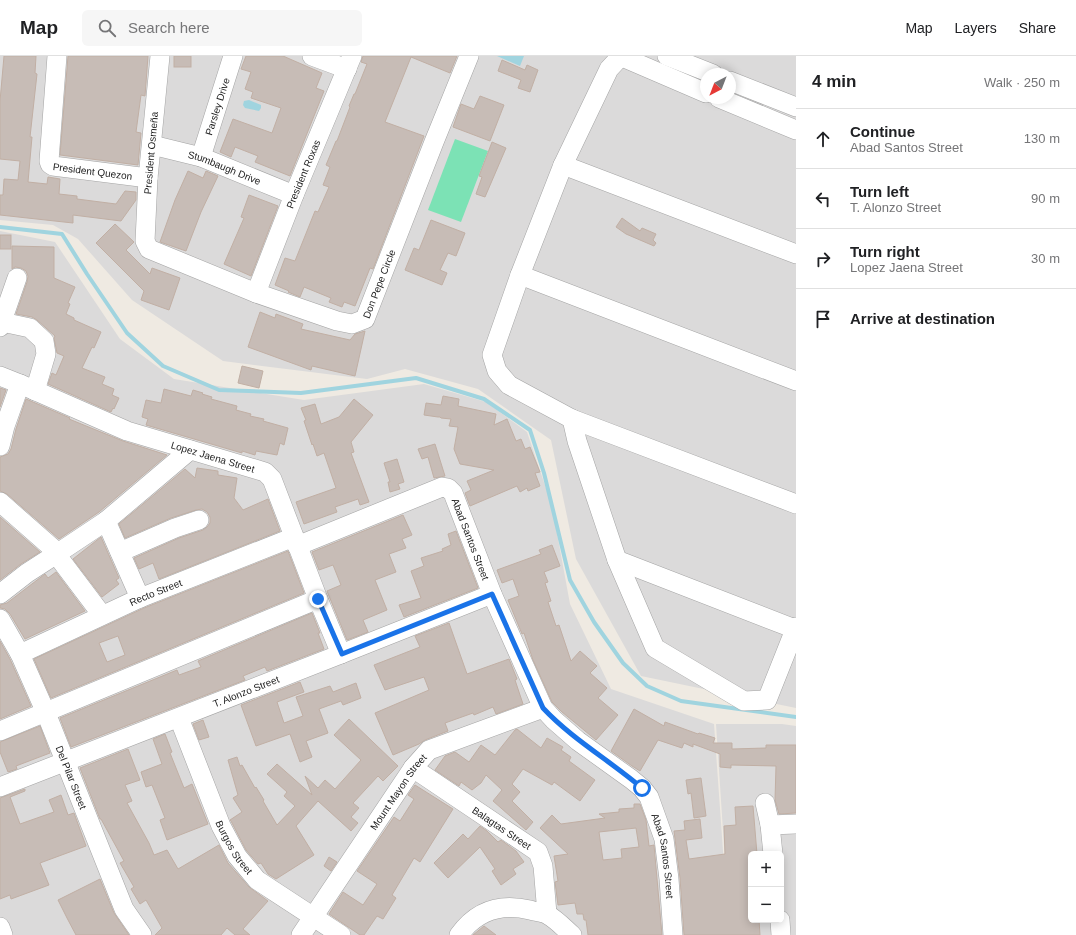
<!DOCTYPE html>
<html lang="en">
<head>
<meta charset="utf-8">
<style>
  body { margin:0; font-family:Arial,sans-serif; background:#f6f6f6; color:#202124 }
  .controls { position:absolute; right:12px; bottom:12px; display:grid; overflow:hidden; border-radius:6px; box-shadow:0 2px 10px #0003 }
  .controls button { width:36px; height:36px; display:grid; place-items:center; padding:0; border:0; border-bottom:1px solid #e0e0e0; background:#fff; color:#202124; font:20px sans-serif }
  .compass { position:absolute; left:700px; top:12px; width:36px; height:36px; border-radius:50%; background:#fff; box-shadow:0 2px 10px #0003; rotate:222deg }
  .stop { position:absolute; width:12px; height:12px; margin:-9px; border:3px solid #1a73e8; border-radius:50%; background:#fff }
  .stop.end { background:#1a73e8; border-color:#fff; box-shadow:0 1px 4px #0008 }
  .list { margin:0; padding:0; list-style:none }
  h2 { display:flex; justify-content:space-between; align-items:center; height:52px; margin:0; padding:0 16px; font-size:17px }
  h2 small { font-size:13px; font-weight:400; color:#757577 }
  .list li { display:grid; grid-template-columns:26px 1fr auto; gap:12px; align-items:center; box-sizing:border-box; height:60px; padding:0 16px; border-top:1px solid #e0e0e0 }
  .list b { display:block; font-size:15px; white-space:nowrap }
  .list p { margin:0; font-size:13px; white-space:nowrap; color:#757577 }
  .list em { font-size:13px; font-style:normal; color:#757577 }
  .icon { flex:none; width:22px; height:22px; fill:none; stroke:currentColor; stroke-width:2; stroke-linecap:round; stroke-linejoin:round }
  .map { position:relative; flex:none; width:796px; height:879px; overflow:hidden }
  header { display:flex; align-items:center; gap:24px; box-sizing:border-box; height:56px; padding:0 20px; background:#fff; border-bottom:1px solid #e0e0e0 }
  header strong { font-size:19px }
  nav { display:flex; gap:22px; margin-inline-start:auto; font-size:14px }
  .search { width:280px; height:36px; background:#f6f6f6; display:flex; align-items:center; gap:10px; box-sizing:border-box; padding:0 14px; border-radius:6px; color:#757577; font-size:15px }
  main { display:flex }
  aside { flex:1; background:#fff }
  .map>svg:first-child { display:block }
  .residential { fill:#dbdada; fill-rule:evenodd }
  .pitch { fill:#7ce2b5 }
  .water { fill:#a0d4df }
  .lines { fill:none; stroke-linecap:round; stroke-linejoin:round }
  .stream { stroke:#a0d4df; stroke-width:4 }
  .building { fill:#c7bcb6; stroke:#c1afa4; fill-rule:evenodd }
  .minor-casing { stroke:#a4a4a4; stroke-width:20 }
  .minor { stroke:#fff; stroke-width:19 }
  .route { stroke:#1a73e8; stroke-width:5 }
  .labels { text-anchor:middle; dominant-baseline:central; stroke-width:3.5; stroke-linejoin:round; paint-order:stroke }
  .street-label { font-size:10px; fill:#1d1d1d; stroke:#fff }
</style>
</head>
<body>
<header>
<strong>Map</strong>
<div class="search"><svg class="icon" aria-label="search" viewBox="0 0 24 24"><circle cx="10" cy="10" r="6"/><path d="M15 15l6 6"/></svg>Search here</div>
<nav><a>Map</a><a>Layers</a><a>Share</a></nav>
</header>
<main>
<div class="map">
<svg width="796" height="879" viewBox="0 0 796 879">
  <rect width="100%" height="100%" fill="#efeae2"/>
  <g class="residential">
    <path d="M0,0H796V652L641,620L576,503L551,384L478,333L405,313L367,323L223,305L132,244L78,183L53,169L0,164ZM706,18H730V42H706Z"/>
    <path d="M0,175L55,186L120,283L174,323L304,344L424,328L486,346L527,376L552,450L570,548L611,633L714,668L726,837L730,879H0Z"/>
    <path d="M716,668H782L796,670V879H731L727,836ZM751,798H781V864H751Z"/>
  </g>
  <path class="pitch" d="M455,83L488,95L461,166L428,154Z"/>
  <g class="water">
    <path d="M497,0H524L520,10Z"/>
    <path d="M249,44L261,49V52L259,55L245,52L243,49L244,45Z"/>
  </g>
  <g class="lines">
    <path class="stream" d="M0,171L62,178L87,218L127,277L163,310L219,334L301,337L416,322L484,343L530,374L544,417L570,524L594,566L623,607L647,630L681,645L796,661"/>
  </g>
  <g class="building">
    <path d="M4,0H36L35,17L37,18L30,81H32L28,126L47,128L48,121L60,123L59,138L77,140V143L116,148L125,135L136,136V144L121,165L73,159V167L0,159V139H3L4,123L18,124L20,105L0,103V45Z"/>
    <path d="M68,0H148L145,40L141,39L136,76L141,77L138,109L60,99Z"/>
    <rect x="174" y="0" width="17" height="11"/>
    <path d="M246,0H283L322,17L316,32L324,35L290,120L255,106L258,100L235,91L231,101L220,96L233,63L272,77L281,52L251,42L253,36L245,33L251,16L241,13Z"/>
    <path d="M363,0H457L450,17L411,1L385,66L424,80L373,213L370,212L355,250L344,246L342,251L329,246L331,242L304,231L300,241L288,236L289,235L275,229L285,202L295,205L315,155L318,156L329,131L323,129L330,111L326,109L336,85H337L350,51L349,50L354,38H355L367,8L361,6Z"/>
    <path d="M502,4L525,14L527,9L538,14L530,36L518,32L521,24L498,15Z"/>
    <path d="M480,40L504,49L490,85L453,71L461,48L474,53Z"/>
    <path d="M492,86L506,92L485,141L476,138L482,121L479,120Z"/>
    <path d="M188,115L203,122L206,115L218,120L201,156L186,195L160,186L175,144Z"/>
    <path d="M249,139L278,150L251,220L224,208L244,162L241,161Z"/>
    <path d="M622,162L640,175L642,172L656,178L653,184L656,187L654,190L626,178L616,171Z"/>
    <path d="M431,164L465,177L456,200L448,197L440,214L447,217L442,229L405,214L414,192L419,194Z"/>
    <path d="M115,168L134,186L126,194L150,218L152,212L180,222L169,254L141,244L144,235L96,187Z"/>
    <rect x="0" y="179" width="11" height="14"/>
    <path d="M12,190L54,191V222L75,231L68,247L70,248L66,258L74,262V264L101,276L94,292L92,291L82,312L105,321L102,328L114,333L112,339L119,342L114,353L113,352L111,356L48,328L52,317L56,319L64,300L57,297L54,282L55,280L37,264L32,261L16,258L27,226L28,220L26,215L21,212L15,211L12,213Z"/>
    <path d="M260,256L275,262L276,258L303,268L301,273L350,284L355,278L365,275L355,320L312,310L311,314L248,291Z"/>
    <path d="M242,310L263,315L259,332L238,327Z"/>
    <path d="M0,332L6,334L0,351Z"/>
    <path d="M164,333L191,340L193,334L203,337L202,338L212,341L211,343L237,350L236,354L251,358L250,360L264,363L263,365L288,372L284,389L280,387L277,399L256,395L255,399L242,395V397L146,369L148,363L142,361L146,344L161,347Z"/>
    <path d="M443,340L459,343L458,350L496,358L494,369L507,363L516,385L521,383L525,393L530,391L540,416L535,417L540,430L528,435L527,432L520,436L517,430L470,450L465,437L471,434L467,425L494,414L460,408L454,393L458,371L449,370L451,363L441,362L440,361H438L424,359L426,347L441,349Z"/>
    <path d="M26,343L70,362L69,363L123,385L167,399L99,456L59,483L7,438L0,435V401L8,398L11,393L16,373Z"/>
    <path d="M354,343L373,359L351,386L354,396L351,397L369,446L360,449L358,443L335,451L337,456L304,468L296,446L336,432L324,397L317,400L313,388L312,389L304,365L306,364L301,352L315,348L321,368L339,361Z"/>
    <path d="M435,388L445,420L434,422L428,401L422,403L418,393Z"/>
    <path d="M397,403L404,426L398,428L400,433L390,436L388,426H390L384,407Z"/>
    <path d="M197,412L218,415V419L237,422L234,442L243,454L268,443L280,475L159,523L153,507L139,513L134,502L179,482L203,474L207,471L210,467V461L207,456L202,453L196,454L171,462L125,482L119,468L185,413L195,422Z"/>
    <path d="M403,459L412,479L402,483L406,492L389,498L396,516L375,524L387,554L363,564L368,576L347,584L327,535L341,529L333,509L319,514L312,496Z"/>
    <path d="M0,461L40,496L21,508L0,524Z"/>
    <path d="M456,475L478,532L404,561L399,549L421,542L411,515L424,510L421,502L443,495L442,493L451,489L448,478Z"/>
    <path d="M101,481L119,522L116,524L119,528L102,541L73,503Z"/>
    <path d="M552,489L560,510L544,516L548,526L545,527L551,545L548,546L556,570L559,569L571,605L580,595L597,610L590,617L607,632L598,642L618,659L596,684L562,656L552,646L533,604L524,577L522,578L508,544L519,540L513,523L502,527L497,514L541,498L539,494Z"/>
    <path d="M288,495L304,537L51,642L34,603L144,552ZM118,580L125,599L107,606L99,587Z"/>
    <path d="M56,516L85,555L25,583L10,558L5,553L0,552V549L7,547L45,518L48,522Z"/>
    <path d="M312,557L320,577H318L324,593L267,615L265,611L243,620L245,624L71,691L60,662L177,614L179,619L201,611L198,605Z"/>
    <path d="M449,567L467,618L509,603L517,623L515,624L523,648L496,658L493,651L474,659L473,657L445,667L448,675L425,684L419,688L393,699L375,657L429,634L424,621L385,634L374,609L420,591L415,580Z"/>
    <path d="M0,585L10,603L31,650L0,663Z"/>
    <path d="M300,626L304,636L277,646L284,667L303,660L296,641L330,630L333,636L356,627L361,642L343,649L341,645L319,653L328,677L306,685L312,701L300,706L290,678L256,690L241,649Z"/>
    <path d="M634,653L664,670L665,666L698,678L699,677L715,682L713,687H732V693L766,692V689H796V757L779,758L775,744L776,710L731,709V712L720,711V698L693,688V691L684,687L682,692L658,684L640,715L632,710L611,695Z"/>
    <path d="M349,663L398,710L383,725L378,720L353,747L359,752L351,761L358,767L351,775L318,745L296,770L314,799L276,823L268,818L261,807L258,808L246,794L231,765L230,764L242,756L233,742L238,739L228,704L237,701L240,710L242,709L255,732L256,731L264,744L263,745L277,769L295,750L284,740L287,736L267,718L277,708L312,739L305,720L318,732L325,724L335,733L361,704L334,679Z"/>
    <path d="M203,664L209,681L199,684L193,668Z"/>
    <path d="M40,670L50,697L16,710L17,713L8,716L0,696V686Z"/>
    <path d="M517,673L541,692L547,682L563,691L561,694L571,701L569,705L595,724L580,745L554,726L552,729L523,713L512,728L520,736L512,745L533,766L526,774L493,745L502,734L486,719L481,727L472,734L461,726L459,730L435,714L445,700L455,696L469,706L481,689L495,699L515,674Z"/>
    <path d="M165,678L172,696L170,697L184,732L192,728L208,768L167,784L160,764L165,762L152,729L146,731L141,716L162,708L153,683Z"/>
    <path d="M128,693L140,724L125,729L132,745L127,747L149,787L154,799L167,794L178,813L219,789L228,807L249,831L268,845L243,873L250,879H235L227,872L221,879H155L162,872L146,844L140,848L131,833L134,831L120,807L124,805L101,763H100L80,712Z"/>
    <path d="M701,722L706,760L694,762L691,737L688,738L686,724Z"/>
    <path d="M415,729L453,753L420,806L414,802L392,839L396,842L383,863L377,860L364,879H360L329,858L343,836L363,849L377,828L357,815L394,761L400,765L414,743L408,739Z"/>
    <path d="M25,733V735L10,741L20,768L54,756L49,744L61,739L68,759L74,757L86,790L40,807L49,829L11,843L10,839L0,843V742Z"/>
    <path d="M634,748H640L646,764L649,790L654,789L662,879H588L586,864H584L583,858H577L575,847L558,849L555,826L558,825L554,800L568,798L540,772L552,759L561,768L605,762L599,758L619,756V753L634,752ZM636,772L639,791L621,793L622,802L603,804L599,776Z"/>
    <path d="M753,750L757,798H751V864H759L760,879H684L680,822L674,775L685,774L684,765L700,763L702,782L686,784L689,803L725,798L724,770L736,769L735,751Z"/>
    <path d="M480,770L487,775L498,786L501,784L516,795L524,806L513,813L516,818L501,829L492,815L495,813L480,791L448,822L434,807L463,778L468,783Z"/>
    <path d="M329,801L337,806L331,815L324,810Z"/>
    <path d="M100,823L114,857L129,879H76L67,862L58,844Z"/>
    <path d="M484,870L496,879H473Z"/>
  </g>
  <g class="lines">
    <g class="minor-casing">
      <g id="minor">
        <path id="s1" d="M57,0L49,105L50,108L53,110L148,122"/>
        <path id="s2" d="M160,0L148,122L145,185L149,193L256,237L337,265L352,268L365,263L434,86L469,0"/>
        <path d="M312,0L347,13"/>
        <path d="M620,0L706,37"/>
        <path d="M621,0L609,13L563,109L520,219L492,299L497,315L509,329L572,363L796,448"/>
        <path d="M667,0L713,18"/>
        <path d="M730,25L796,51"/>
        <path d="M719,42L796,74"/>
        <path id="s3" d="M152,89L201,101L294,139"/>
        <path id="s4" d="M201,101L233,0"/>
        <path d="M563,109L796,198"/>
        <path d="M520,219L796,325"/>
        <path id="s5" d="M256,237L294,139L352,0"/>
        <path d="M2,266L30,272L44,285L46,298L35,335"/>
        <path d="M0,271L17,222"/>
        <path id="s6" d="M0,320L20,328L127,375L265,416L272,423L318,543L341,598"/>
        <path d="M572,363L577,385L617,504L655,592L744,645L767,644L796,571"/>
        <path d="M0,390L5,370L20,328"/>
        <path d="M0,446L58,497L106,465L190,394"/>
        <path d="M106,465L140,542"/>
        <path id="s7" d="M297,490L442,431L448,432L453,437L492,538L543,652L554,664L578,685L631,723L642,732L649,741L664,783L669,823L673,879"/>
        <path d="M120,496L175,472L199,464"/>
        <path d="M56,498L102,559"/>
        <path d="M617,504L795,573"/>
        <path d="M0,538L27,517L58,497"/>
        <path id="s8" d="M0,563L20,598L46,657L124,853L142,879"/>
        <path id="s9" d="M20,598L140,542L294,481"/>
        <path id="s10" d="M179,662L221,770L237,800L257,824L341,879"/>
        <path d="M0,675L318,543"/>
        <path id="s11" d="M413,712L538,796L543,810L547,858"/>
        <path id="s12" d="M0,731L341,598L492,538"/>
        <path d="M765,747L770,769L773,798"/>
        <path d="M770,769L796,768"/>
        <path d="M780,864L781,879"/>
        <path d="M0,871L3,879"/>
        <path id="s13" d="M301,879L413,712L429,694L543,652"/>
        <path d="M459,879C477,854 501,847 530,854C536,856 544,856 548,859C557,864 565,873 572,879"/>
      </g>
    </g>
    <use href="#minor" class="minor"/>
  </g>
  <g class="lines">
    <path class="route" d="M318,543L342,598L492,538L543,652C572,683 609,704 642,732"/>
  </g>
  <g class="labels">
    <g class="street-label">
      <text stroke="none"><textPath href="#s4" startOffset="53">Parsley Drive</textPath></text>
      <text transform="translate(151 97) rotate(-85)">President Osmeña</text>
      <text stroke="none"><textPath href="#s3" startOffset="76">Stumbaugh Drive</textPath></text>
      <text stroke="none"><textPath href="#s1" startOffset="152">President Quezon</textPath></text>
      <text stroke="none"><textPath href="#s5" startOffset="128">President Roxas</textPath></text>
      <text stroke="none"><textPath href="#s2" startOffset="463">Don Pepe Circle</textPath></text>
      <text stroke="none"><textPath href="#s6" startOffset="228">Lopez Jaena Street</textPath></text>
      <text stroke="none"><textPath href="#s7" startOffset="219">Abad Santos Street</textPath></text>
      <text stroke="none"><textPath href="#s9" startOffset="149">Recto Street</textPath></text>
      <text stroke="none"><textPath href="#s12" startOffset="264">T. Alonzo Street</textPath></text>
      <text stroke="none"><textPath href="#s8" startOffset="174">Del Pilar Street</textPath></text>
      <text stroke="none"><textPath href="#s13" startOffset="173">Mount Mayon Street</textPath></text>
      <text stroke="none"><textPath href="#s11" startOffset="107">Balagtas Street</textPath></text>
      <text stroke="none"><textPath href="#s10" startOffset="141">Burgos Street</textPath></text>
      <text stroke="none"><textPath href="#s7" startOffset="603">Abad Santos Street</textPath></text>
    </g>
  </g>
</svg>
<div class="controls">
<button>+</button>
<button>−</button>
</div>
<svg class="compass" viewBox="-18 -18 36 36"><path d="M0-13l5 13h-10z" fill="#e53935"/><path d="M0 13l5-13h-10z" fill="#757577"/></svg>
<div class="stop" style="left:642px;top:732px"></div>
<div class="stop end" style="left:318px;top:543px"></div>
</div>
<aside>
<h2>4 min<small>Walk · 250 m</small></h2>
<ul class="list">
<li><svg class="icon" aria-label="ahead" viewBox="0 0 24 24"><path d="M12 20V5M6 11l6-6 6 6"/></svg><div><b>Continue</b><p>Abad Santos Street</p></div><em>130 m</em></li>
<li><svg class="icon" aria-label="left" viewBox="0 0 24 24"><path d="M17 20v-9H6M10 6l-5 5 5 5"/></svg><div><b>Turn left</b><p>T. Alonzo Street</p></div><em>90 m</em></li>
<li><svg class="icon" aria-label="right" viewBox="0 0 24 24"><path d="M7 20v-9h11M14 6l5 5-5 5"/></svg><div><b>Turn right</b><p>Lopez Jaena Street</p></div><em>30 m</em></li>
<li><svg class="icon" aria-label="arrive" viewBox="0 0 24 24"><path d="M6 21V4h12l-3 4 3 4H6"/></svg><div><b>Arrive at destination</b></div></li>
</ul>
</aside>
</main>
</body>
</html>
